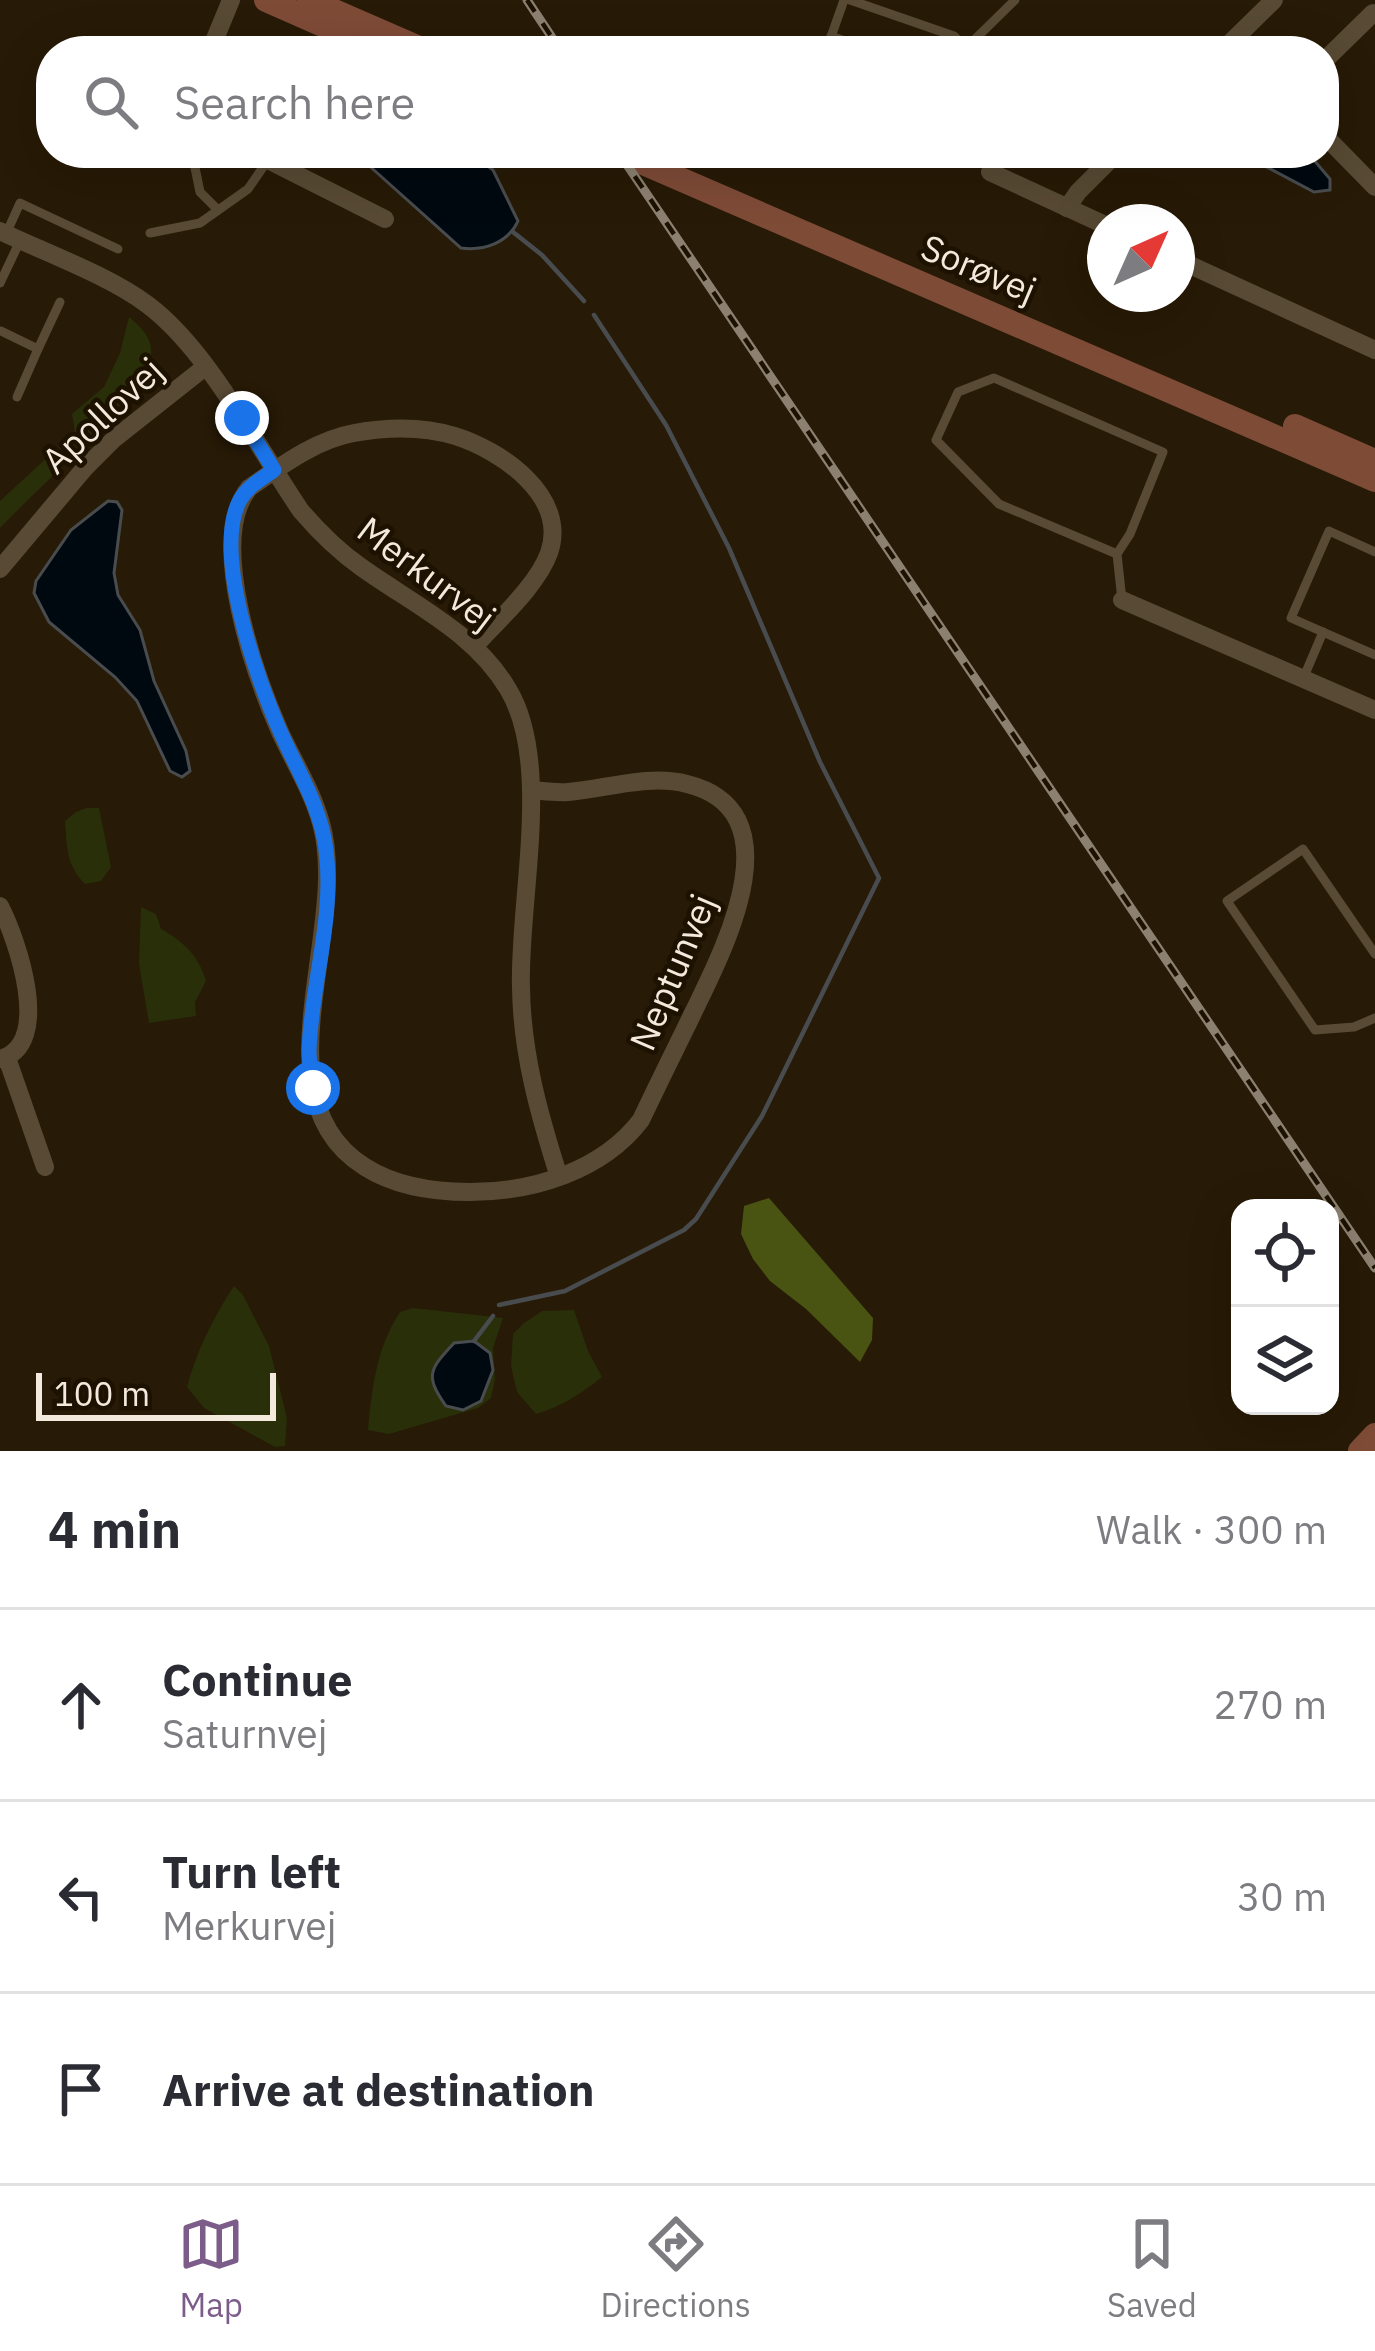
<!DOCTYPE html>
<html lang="en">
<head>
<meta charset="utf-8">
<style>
  body { margin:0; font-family:"IBM Plex Sans",sans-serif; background:#f2f2f3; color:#2b2b33 }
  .controls { position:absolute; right:36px; bottom:36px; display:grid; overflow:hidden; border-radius:24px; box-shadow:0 12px 48px #0002 }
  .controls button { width:108px; height:108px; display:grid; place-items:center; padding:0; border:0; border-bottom:3px solid #e1e1e2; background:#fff; color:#2b2b33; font:60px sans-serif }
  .compass { position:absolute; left:1087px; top:204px; width:108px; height:108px; border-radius:50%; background:#fff; box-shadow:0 12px 48px #0002; rotate:45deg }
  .scale { position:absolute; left:36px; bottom:30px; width:240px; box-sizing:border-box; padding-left:12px; border:6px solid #f3eadd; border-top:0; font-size:33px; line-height:42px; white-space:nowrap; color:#f3eadd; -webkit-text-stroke:9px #1d1100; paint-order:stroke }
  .stop { position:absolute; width:36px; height:36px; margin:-27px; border:9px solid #1a73e8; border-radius:50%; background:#fff }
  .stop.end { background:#1a73e8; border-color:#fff; box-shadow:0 3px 12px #0008 }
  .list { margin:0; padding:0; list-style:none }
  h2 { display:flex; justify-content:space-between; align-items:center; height:156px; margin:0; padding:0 48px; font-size:51px }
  h2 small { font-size:39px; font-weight:400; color:#7c7c81 }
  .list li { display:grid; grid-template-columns:78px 1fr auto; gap:36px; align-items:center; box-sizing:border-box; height:192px; padding:0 48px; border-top:3px solid #e1e1e2 }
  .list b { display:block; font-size:45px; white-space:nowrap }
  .list p { margin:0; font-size:39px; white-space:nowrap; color:#7c7c81 }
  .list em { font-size:39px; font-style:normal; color:#7c7c81 }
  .icon { flex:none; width:66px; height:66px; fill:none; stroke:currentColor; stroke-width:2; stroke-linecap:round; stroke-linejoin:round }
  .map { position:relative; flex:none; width:1375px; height:1451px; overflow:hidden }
  .search { position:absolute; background:#fff; box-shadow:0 12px 48px #0002; left:36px; right:36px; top:36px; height:132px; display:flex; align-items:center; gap:30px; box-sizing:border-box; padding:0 42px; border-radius:48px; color:#7c7c81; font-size:45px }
  .sheet { height:732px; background:#fff }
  nav { display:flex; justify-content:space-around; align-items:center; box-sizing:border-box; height:168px; border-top:3px solid #e1e1e2; background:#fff; font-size:33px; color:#7c7c81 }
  nav a { display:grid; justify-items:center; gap:6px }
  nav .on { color:#7c5c89 }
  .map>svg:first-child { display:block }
  .green { fill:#292f09 }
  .forest { fill:#495413 }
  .water { fill:#000910; stroke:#494c4e; stroke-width:3 }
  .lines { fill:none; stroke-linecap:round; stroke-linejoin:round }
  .stream { stroke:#494c4e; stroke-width:4.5 }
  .lane { stroke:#584a34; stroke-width:9 }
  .street { stroke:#584a34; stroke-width:18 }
  .secondary { stroke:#7e4b37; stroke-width:24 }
  .rail-casing { stroke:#8c8171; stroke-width:9 }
  .rail { stroke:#1d1100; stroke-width:4.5; stroke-dasharray:14; stroke-linecap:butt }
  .route { stroke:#1a73e8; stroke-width:15 }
  .labels { text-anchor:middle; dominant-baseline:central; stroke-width:9; stroke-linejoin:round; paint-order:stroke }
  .street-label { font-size:36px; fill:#f3eadd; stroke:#1d1100 }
</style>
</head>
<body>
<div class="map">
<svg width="1375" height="1451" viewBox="0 0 1375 1451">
  <rect width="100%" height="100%" fill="#271a06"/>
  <g class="green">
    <path d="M129,317C142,328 153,338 151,356C148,390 29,497 0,528V501L75,432L72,414L104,387L120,353Z"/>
    <path d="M86,808H99L111,867L101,881L85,884C66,864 67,848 65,821L76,812Z"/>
    <path d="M141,907L156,914L161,929C183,941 199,956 206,981L195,1002L196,1016L149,1023L139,964Z"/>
    <path d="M234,1286L243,1295L269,1346L287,1418L285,1446L275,1447L204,1408L187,1387C196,1352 214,1316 234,1286Z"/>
    <path d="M413,1308L503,1318L493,1348L495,1379L491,1398L478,1408L389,1434L368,1430C372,1388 376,1349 400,1312Z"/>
    <path d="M574,1310L588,1351L602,1377C582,1393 561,1407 536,1414L517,1392L511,1366L513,1334L524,1323L542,1311Z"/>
  </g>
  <path class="forest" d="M769,1198L873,1318L872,1340L860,1362L806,1309L770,1281L753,1259L741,1234L744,1206Z"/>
  <g class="water">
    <path d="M362,153H470L493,170L518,221C508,243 484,251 461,248L365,162Z"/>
    <path d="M1240,153H1308L1330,179V190L1314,192Z"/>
    <path d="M108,501L117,502L122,510L114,573L118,595L140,630L154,681L186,751L190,771L182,777L170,771L137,701L115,677L49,622L34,593L36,581L71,530Z"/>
    <path d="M474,1341L490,1353L493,1370L481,1401L463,1410L446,1406C424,1375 430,1369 454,1343Z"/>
  </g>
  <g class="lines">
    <g class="stream">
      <path d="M513,232L542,255L584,301"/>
      <path d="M499,1305L565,1291L684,1230L696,1219L762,1116L879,878L820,762L729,548L666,425L594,315"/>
      <path d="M474,1341L493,1316"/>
    </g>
    <g class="lane">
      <path d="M850,0L954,36L966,47"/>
      <path d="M831,36L871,51"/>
      <path d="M826,51L844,0"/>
      <path d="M963,51L1015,0"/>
      <path d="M192,153L200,192L218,210"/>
      <path d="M150,233L200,223L248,189L268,160"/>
      <path d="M6,234L20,203L118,249"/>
      <path d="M0,283L20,241"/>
      <path d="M1,331L38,349L60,302"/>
      <path d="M17,397L38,349"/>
      <path d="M1375,552L1329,531L1291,618L1375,655"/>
      <path d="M1117,554L1130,534L1163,452L994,378L958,392L936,440L999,504L1117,554L1122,600"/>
      <path d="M1303,679L1323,632"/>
      <path d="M1375,954L1303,849L1227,901L1315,1030L1354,1027L1375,1018"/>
    </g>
    <g class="street">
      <path d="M210,51L231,0"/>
      <path d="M1222,51L1274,0"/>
      <path d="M1324,61L1373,13"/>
      <path d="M1324,135L1375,187"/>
      <path d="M254,153L385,219"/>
      <path d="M990,172L1105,225"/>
      <path d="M1067,208L1078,192L1117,153"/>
      <path d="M0,231C44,252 110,276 148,305C208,350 258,448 301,511C319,532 338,551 361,567C414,605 474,632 508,689C553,763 518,903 521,988C522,1054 539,1114 559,1177"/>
      <path d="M1177,259L1375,350"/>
      <path d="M0,569L84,469L114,439L205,367"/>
      <path d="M1122,600L1375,710"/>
      <path d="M475,646C498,620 537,586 549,553C569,496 500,450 455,436C422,426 387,427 354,433C315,440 281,466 249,488C207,540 255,675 280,732C294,762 312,791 321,823C351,928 254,1098 365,1167C395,1186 435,1192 470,1192C533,1192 602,1171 641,1120C658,1084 676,1048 693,1013C723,951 797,811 687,784C649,774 606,789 568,792C556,793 543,791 531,790"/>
      <path d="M0,906C17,939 54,1045 0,1059"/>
      <path d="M7,1058L45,1167"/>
    </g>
    <g class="secondary">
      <path d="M266,0L382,51"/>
      <path d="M309,0L426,51"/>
      <path d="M620,153L1375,480"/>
      <path d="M1295,426L1375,461"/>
      <path d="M1360,1451L1375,1435"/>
    </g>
    <g class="rail-casing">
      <g id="rail">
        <path d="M527,0L561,51"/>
        <path d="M619,153L1375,1268"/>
      </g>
    </g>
    <use href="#rail" class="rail"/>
  </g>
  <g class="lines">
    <path class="route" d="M242,418L274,470C261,479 247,487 240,500C212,551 257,680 280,731C297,770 321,807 326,850C335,917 311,984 309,1051C309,1063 312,1076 313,1088"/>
  </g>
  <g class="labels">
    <g class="street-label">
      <text transform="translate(979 268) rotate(23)">Sorøvej</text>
      <text transform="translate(102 415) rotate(-43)">Apollovej</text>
      <text transform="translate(427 573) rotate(37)">Merkurvej</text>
      <text transform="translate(672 972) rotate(-67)">Neptunvej</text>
    </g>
  </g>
</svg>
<div class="controls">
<button><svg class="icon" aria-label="locate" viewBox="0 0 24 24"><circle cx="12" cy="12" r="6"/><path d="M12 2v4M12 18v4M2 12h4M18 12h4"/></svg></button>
<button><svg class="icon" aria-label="layers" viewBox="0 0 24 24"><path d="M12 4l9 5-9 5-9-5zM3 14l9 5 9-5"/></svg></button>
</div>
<svg class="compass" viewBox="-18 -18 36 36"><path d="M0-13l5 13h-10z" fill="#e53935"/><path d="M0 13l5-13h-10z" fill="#7c7c81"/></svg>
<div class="scale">100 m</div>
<div class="stop" style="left:313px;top:1088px"></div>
<div class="stop end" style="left:242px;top:418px"></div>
<div class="search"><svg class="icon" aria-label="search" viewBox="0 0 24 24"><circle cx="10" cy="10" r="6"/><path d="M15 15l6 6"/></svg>Search here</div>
</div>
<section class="sheet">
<h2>4 min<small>Walk · 300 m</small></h2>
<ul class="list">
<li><svg class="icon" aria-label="ahead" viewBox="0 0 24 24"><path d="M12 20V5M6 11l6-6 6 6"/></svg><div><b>Continue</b><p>Saturnvej</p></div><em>270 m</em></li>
<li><svg class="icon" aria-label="left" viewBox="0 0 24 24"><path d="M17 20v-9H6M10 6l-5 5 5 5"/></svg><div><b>Turn left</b><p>Merkurvej</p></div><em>30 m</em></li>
<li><svg class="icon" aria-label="arrive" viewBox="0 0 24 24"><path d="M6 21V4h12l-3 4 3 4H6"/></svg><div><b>Arrive at destination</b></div></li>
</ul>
</section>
<nav>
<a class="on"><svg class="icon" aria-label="map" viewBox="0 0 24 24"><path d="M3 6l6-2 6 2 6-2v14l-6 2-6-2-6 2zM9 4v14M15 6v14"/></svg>Map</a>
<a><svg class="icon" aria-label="directions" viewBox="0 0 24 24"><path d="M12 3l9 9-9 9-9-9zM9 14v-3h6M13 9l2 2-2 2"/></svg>Directions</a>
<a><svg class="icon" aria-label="saved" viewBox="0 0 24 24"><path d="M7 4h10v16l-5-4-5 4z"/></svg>Saved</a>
</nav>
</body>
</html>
